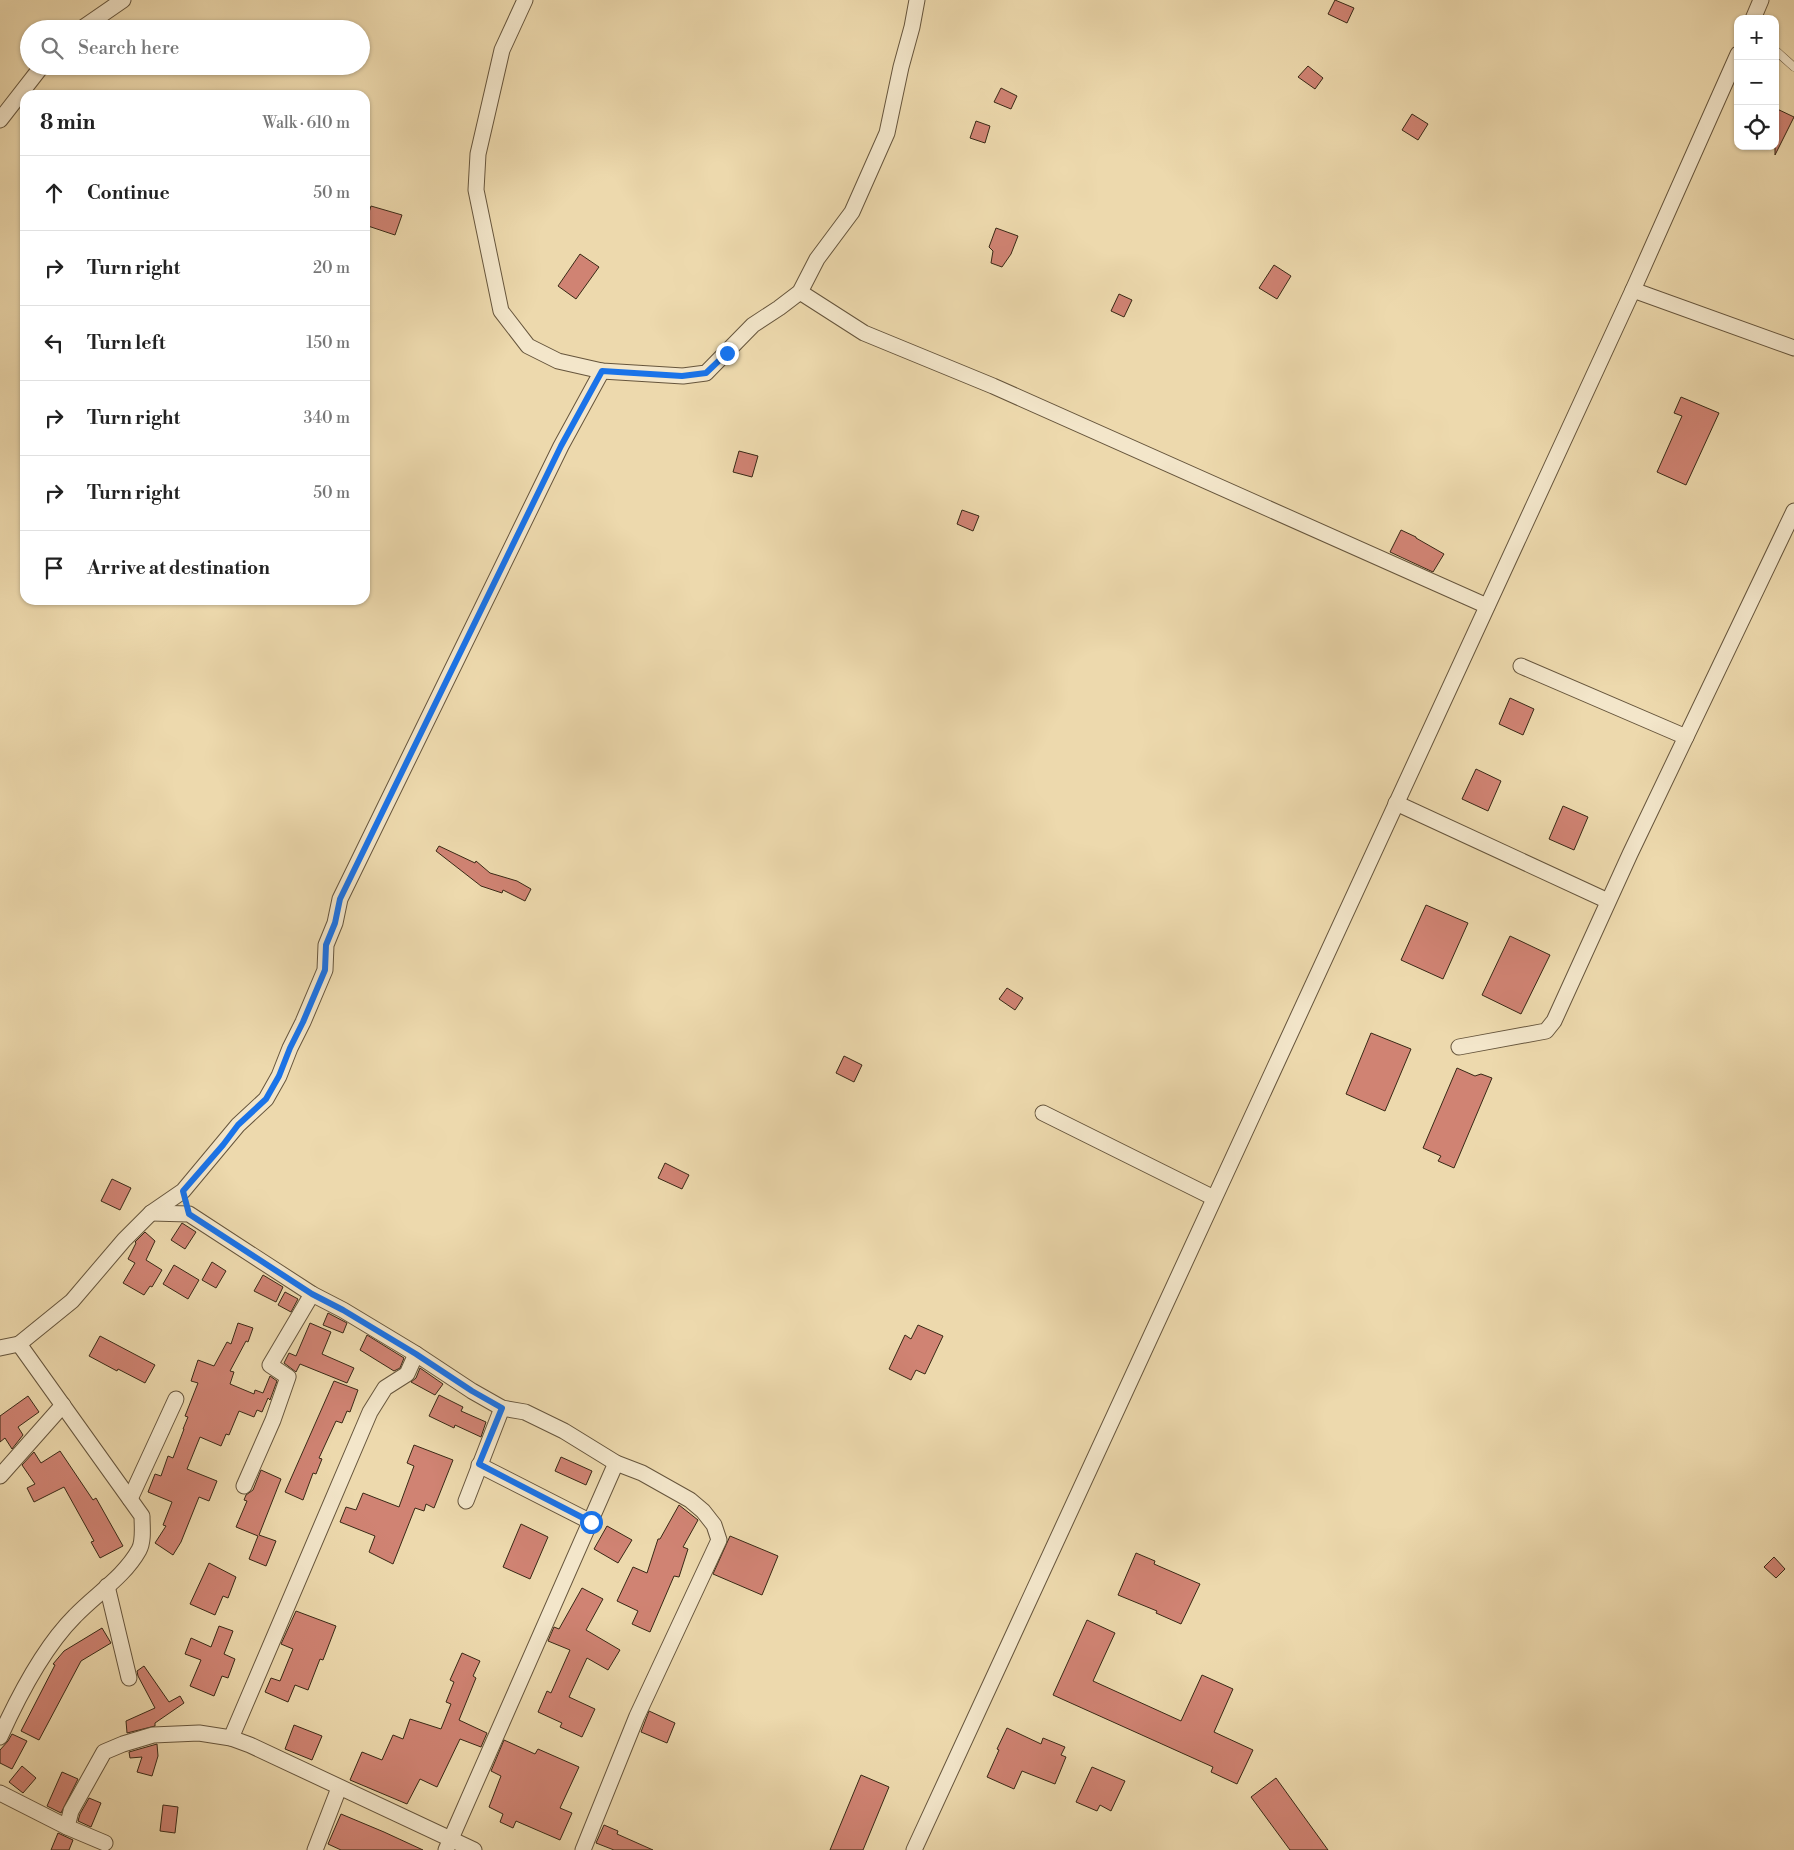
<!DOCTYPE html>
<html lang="en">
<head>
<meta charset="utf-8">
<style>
  body { margin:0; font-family:"Libre Bodoni",serif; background:#f2f2f2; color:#222 }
  .controls { position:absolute; right:15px; top:15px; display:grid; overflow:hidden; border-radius:10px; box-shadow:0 1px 4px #0004 }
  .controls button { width:45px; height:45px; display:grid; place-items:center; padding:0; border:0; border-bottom:1px solid #e0e0e0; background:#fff; color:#222; font:25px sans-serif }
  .stop { position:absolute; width:15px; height:15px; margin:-11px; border:4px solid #1a73e8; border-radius:50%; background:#fff }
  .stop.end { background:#1a73e8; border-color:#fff; box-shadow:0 1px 5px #0008 }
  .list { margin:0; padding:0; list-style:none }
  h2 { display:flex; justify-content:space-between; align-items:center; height:65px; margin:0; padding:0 20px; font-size:21px }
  h2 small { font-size:16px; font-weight:400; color:#767676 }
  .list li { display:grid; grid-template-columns:32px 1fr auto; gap:15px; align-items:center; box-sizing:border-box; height:75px; padding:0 20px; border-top:1px solid #e0e0e0 }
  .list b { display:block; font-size:19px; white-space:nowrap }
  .list em { font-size:16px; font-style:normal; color:#767676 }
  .icon { flex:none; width:28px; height:28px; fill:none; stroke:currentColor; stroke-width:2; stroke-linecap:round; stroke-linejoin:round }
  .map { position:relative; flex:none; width:1794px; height:1850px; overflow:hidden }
  .search { position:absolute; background:#fff; box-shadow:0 1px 4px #0004; left:20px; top:20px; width:350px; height:55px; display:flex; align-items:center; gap:12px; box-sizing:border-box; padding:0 18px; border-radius:28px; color:#767676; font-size:19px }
  .panel { position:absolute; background:#fff; box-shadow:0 1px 4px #0004; left:20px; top:90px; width:350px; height:515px; border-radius:15px }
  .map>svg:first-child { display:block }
  .building { fill:#d08373; stroke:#392916 }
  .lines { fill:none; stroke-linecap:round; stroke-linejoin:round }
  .service-casing { stroke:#66553c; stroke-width:9 }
  .minor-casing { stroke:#66553c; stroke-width:17 }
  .service { stroke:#f3e6ca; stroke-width:8 }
  .minor { stroke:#f3e6ca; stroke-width:15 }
  .route { stroke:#1a73e8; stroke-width:6 }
</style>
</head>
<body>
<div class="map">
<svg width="1794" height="1850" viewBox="0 0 1794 1850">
  <rect width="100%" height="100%" fill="#edd9ad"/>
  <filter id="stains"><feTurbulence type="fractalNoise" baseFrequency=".004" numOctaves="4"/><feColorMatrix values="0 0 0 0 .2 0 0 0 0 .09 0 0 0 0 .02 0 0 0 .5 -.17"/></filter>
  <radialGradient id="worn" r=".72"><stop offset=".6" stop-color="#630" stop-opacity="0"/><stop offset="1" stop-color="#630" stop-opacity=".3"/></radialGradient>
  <g class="building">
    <path d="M1335,0L1354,8L1347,23L1328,14Z"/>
    <path d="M1308,66L1323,78L1315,89L1298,77Z"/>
    <path d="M1001,88L1017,96L1011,109L994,102Z"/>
    <path d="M1775,108L1794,117L1775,155Z"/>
    <path d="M1412,114L1428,124L1418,140L1402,130Z"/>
    <path d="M976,121L990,126L985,143L970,138Z"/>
    <path d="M371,206L402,215L395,235L365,225Z"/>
    <path d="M996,228L1018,236L1011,254L1002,267L991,263L993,251L989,247Z"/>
    <path d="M580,254L599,267L576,299L558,286Z"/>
    <path d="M1274,265L1291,276L1277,299L1259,288Z"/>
    <path d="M1119,294L1132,300L1124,317L1111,311Z"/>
    <path d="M1681,397L1719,413L1686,485L1657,472L1682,416L1674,413Z"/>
    <path d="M739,451L758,456L752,477L733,472Z"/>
    <path d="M962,510L979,516L973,531L957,524Z"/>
    <path d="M1401,530L1416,537V538L1444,554L1433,572L1390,552Z"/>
    <path d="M1510,698L1534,709L1523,735L1499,724Z"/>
    <path d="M1476,769L1501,781L1488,811L1462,799Z"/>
    <path d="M1563,806L1588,817L1574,850L1549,839Z"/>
    <path d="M439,846L475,863L476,861L490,873L517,881L531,889L525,901L503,890L502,893L481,886L436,851Z"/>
    <path d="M1426,905L1468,923L1443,979L1401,960Z"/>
    <path d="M1510,936L1550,955L1521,1014L1482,995Z"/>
    <path d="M1007,988L1023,998L1015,1010L999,999Z"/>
    <path d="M1371,1033L1411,1049L1385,1111L1346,1094Z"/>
    <path d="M844,1056L862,1065L854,1082L836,1073Z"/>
    <path d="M1457,1068L1475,1076L1481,1074L1492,1078L1454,1168L1438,1161L1441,1156L1423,1148Z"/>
    <path d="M665,1163L689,1175L682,1189L658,1178Z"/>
    <path d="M112,1179L131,1188L120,1210L101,1201Z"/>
    <path d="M182,1223L196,1232L185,1249L171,1240Z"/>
    <path d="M145,1232L155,1241L146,1260L162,1270L152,1287L150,1286L144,1295L123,1283L135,1263L128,1259L136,1243L135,1242Z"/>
    <path d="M212,1262L226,1271L216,1288L202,1280Z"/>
    <path d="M174,1265L199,1280L188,1299L163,1284Z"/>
    <path d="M263,1275L283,1287L276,1302L254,1291Z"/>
    <path d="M285,1292L298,1299L291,1312L278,1305Z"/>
    <path d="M328,1313L347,1323L343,1333L323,1325Z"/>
    <path d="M238,1323L253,1328L248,1342L246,1341L230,1371L234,1372L230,1384L254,1394L255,1390L263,1393L270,1376L277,1381L270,1400L268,1398L262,1412L257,1410L254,1417L239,1411L229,1435L226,1434L221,1446L200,1437L187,1469L217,1481L209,1501L199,1497L181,1542L173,1555L155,1543L166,1526L163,1525L172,1502L148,1492L155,1474L161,1476L168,1456L173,1458L184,1429H183L188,1417L185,1416L198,1383L191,1381L198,1360L214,1366L227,1342L231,1344Z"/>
    <path d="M310,1323L331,1332L322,1354L354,1368L347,1383L300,1364L296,1372L284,1363L289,1353L296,1356Z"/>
    <path d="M918,1325L943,1336L925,1374L916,1370L911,1380L889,1369L905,1335L911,1339Z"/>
    <path d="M367,1335L404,1358L400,1368L394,1371L360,1350Z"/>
    <path d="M100,1336L155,1365L145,1383L118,1369L117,1371L89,1356Z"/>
    <path d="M420,1368L443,1384L435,1395L411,1382L416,1378Z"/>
    <path d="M334,1381L358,1390L350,1412L347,1411L342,1423L336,1421L319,1458L322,1459L316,1474L313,1473L303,1500L285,1492Z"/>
    <path d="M439,1395L463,1407L461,1411L486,1422L481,1437L455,1425L454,1428L429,1416Z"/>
    <path d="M28,1396L39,1412L18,1427L23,1435L12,1449L5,1438L0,1442V1416Z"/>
    <path d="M414,1445L453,1460L434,1508L426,1504L424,1511L415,1508L393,1564L369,1552L375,1536L340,1522L346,1507L356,1510L363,1493L399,1507L414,1466L407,1463Z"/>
    <path d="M60,1451L93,1500L96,1498L123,1546L100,1558L91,1542L94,1541L64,1487L34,1502L27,1488L35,1484L22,1465L34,1452L41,1463Z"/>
    <path d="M561,1457L592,1471L586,1485L555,1471Z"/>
    <path d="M261,1470L281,1479L259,1535L276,1541L266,1566L249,1559L258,1536L236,1527L247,1501L244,1500L246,1495L253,1490Z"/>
    <path d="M679,1505L698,1520L683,1547L688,1549L679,1577L674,1576L650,1632L632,1624L638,1611L617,1601L633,1567L647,1573L658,1539H660Z"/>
    <path d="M521,1524L548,1537L530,1579L503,1567Z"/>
    <path d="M607,1526L632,1540L618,1563L594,1549Z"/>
    <path d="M730,1536L778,1556L762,1595L713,1574Z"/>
    <path d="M1136,1553L1155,1561L1154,1564L1200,1584L1181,1624L1156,1613L1157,1611L1118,1595Z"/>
    <path d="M1774,1557L1785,1569L1776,1578L1764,1567Z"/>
    <path d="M209,1563L236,1577L228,1598L223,1596L215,1615L190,1604Z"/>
    <path d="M582,1588L603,1599L586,1630L620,1650L608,1670L587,1658L569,1697L595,1709L582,1737L560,1727L562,1723L538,1712L547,1691L551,1693L570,1650L548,1641L554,1627L559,1629Z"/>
    <path d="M296,1611L336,1626L323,1660L320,1659L308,1690L295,1685L288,1702L265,1692L271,1678L280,1681L293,1649L281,1644Z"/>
    <path d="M1087,1620L1115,1633L1093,1681L1181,1721L1202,1675L1233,1689L1214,1732L1253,1750L1237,1784L1211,1772L1213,1767L1053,1695Z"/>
    <path d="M219,1626L233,1631L224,1654L235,1659L228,1678L222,1676L214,1696L190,1686L201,1660L185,1654L191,1638L211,1647Z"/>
    <path d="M102,1628L111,1643L81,1661L39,1740L21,1731L55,1665L53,1664L64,1651Z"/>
    <path d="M462,1653L480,1661L473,1676L476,1678L459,1720L487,1733L481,1747L460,1739L437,1787L420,1779L407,1804L350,1780L362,1752L382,1760L393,1735L403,1739L410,1719L441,1729L451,1704L446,1702L454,1682L450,1680Z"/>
    <path d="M144,1666L169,1702L180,1696L184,1703L155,1723V1726L127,1733L126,1721L155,1708L138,1676L137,1671Z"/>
    <path d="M649,1711L675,1723L667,1743L641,1732Z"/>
    <path d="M294,1725L322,1736L312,1760L285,1749Z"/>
    <path d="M1007,1728L1041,1744L1043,1738L1065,1747L1061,1755L1066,1757L1055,1784L1022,1771L1014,1789L987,1777L999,1750L997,1749Z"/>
    <path d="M12,1734L27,1741L12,1769L0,1763V1750L8,1741Z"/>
    <path d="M504,1740L535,1754L538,1749L579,1767L560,1808L572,1813L560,1840L516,1821L513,1828L500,1822L503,1814L489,1807L501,1776L491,1771Z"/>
    <path d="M157,1744L158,1756L152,1776L137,1772L142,1757L130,1758L129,1752Z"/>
    <path d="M22,1766L36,1778L23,1793L9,1782Z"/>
    <path d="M1092,1767L1125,1781L1111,1811L1100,1805L1097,1811L1076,1802Z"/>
    <path d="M62,1772L78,1779L61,1813L47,1806Z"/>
    <path d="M861,1775L889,1787L863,1850H830Z"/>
    <path d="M1276,1778L1328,1850H1290L1251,1797Z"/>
    <path d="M89,1798L101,1803L91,1827L78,1821L80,1814Z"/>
    <path d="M163,1805L178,1807L175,1833L160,1831Z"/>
    <path d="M341,1814L384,1832L423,1850H341L328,1844Z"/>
    <path d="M604,1825L618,1831L617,1834L653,1850H614L596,1843Z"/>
    <path d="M58,1833L73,1840L69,1850H51Z"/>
  </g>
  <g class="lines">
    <g class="service-casing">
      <path id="service" d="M1775,50L1794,67"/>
    </g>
    <g class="minor-casing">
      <g id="minor">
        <path d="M525,0L502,50L478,154L476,190L501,311L528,346L558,361L602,371L683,376L706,373L753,325L779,308L800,292L817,259L852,212L887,133L901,67L912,27L917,0"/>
        <path d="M1753,19L1761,0"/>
        <path d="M81,29L123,0"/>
        <path d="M0,120L42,66"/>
        <path d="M1633,290L1794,348"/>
        <path d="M800,292L864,333L993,386L1487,606"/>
        <path d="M1521,666L1686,737"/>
        <path d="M1396,803L1608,901"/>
        <path d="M1459,1047L1546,1031L1554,1021L1630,854L1794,511"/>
        <path d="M1043,1113L1214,1198"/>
        <path d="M151,1213L189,1214L312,1294L343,1310L416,1354L472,1391L502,1408L525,1412L564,1431L616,1463L642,1473L690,1500L703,1511L714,1525L719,1540L637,1716L583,1850"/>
        <path d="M0,1348L19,1344L72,1301L124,1240L151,1213L183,1191L238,1125L266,1099L279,1076L290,1048L303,1022L325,970L326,945L335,923L340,899L561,446L602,371"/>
        <path d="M416,1354L407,1374L385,1388L370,1412L231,1738L250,1745L474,1850"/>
        <path d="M479,1465L591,1522"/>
        <path d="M0,1476L63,1405"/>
        <path d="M244,1486L273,1420L288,1377L270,1365L312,1294"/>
        <path d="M130,1499L176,1399"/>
        <path d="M466,1501L502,1408"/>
        <path d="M107,1586L129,1678"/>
        <path d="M0,1737C18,1697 44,1647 75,1616C96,1594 124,1577 139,1550C144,1541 142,1526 142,1516L19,1344"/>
        <path d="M0,1793L67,1827L105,1843"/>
        <path d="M67,1827L71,1811L104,1752L123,1744L153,1735L199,1733L231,1738"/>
        <path d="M315,1850L339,1788"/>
        <path d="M446,1850L616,1463"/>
        <path d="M914,1850L1633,290L1738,54"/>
      </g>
    </g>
    <use href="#service" class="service"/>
    <use href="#minor" class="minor"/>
  </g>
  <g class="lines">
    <path class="route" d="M591,1522L479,1464L502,1408L472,1391L416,1354L343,1310L312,1294L189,1214L183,1191L223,1145L238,1125L266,1099L279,1076L290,1048L303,1022L325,970L326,945L335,923L340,899L561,446L602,371L682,376L706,373L727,353"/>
  </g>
  <rect width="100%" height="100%" filter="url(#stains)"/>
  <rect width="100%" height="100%" fill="url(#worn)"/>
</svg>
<div class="controls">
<button>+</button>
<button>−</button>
<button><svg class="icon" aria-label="locate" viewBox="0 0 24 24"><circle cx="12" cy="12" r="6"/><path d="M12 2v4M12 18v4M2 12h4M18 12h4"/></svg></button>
</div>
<div class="stop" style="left:591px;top:1522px"></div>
<div class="stop end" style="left:727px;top:353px"></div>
<div class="search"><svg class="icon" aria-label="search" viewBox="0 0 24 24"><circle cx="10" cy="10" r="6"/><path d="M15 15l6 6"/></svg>Search here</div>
<section class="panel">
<h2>8 min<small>Walk · 610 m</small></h2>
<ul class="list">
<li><svg class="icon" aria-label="ahead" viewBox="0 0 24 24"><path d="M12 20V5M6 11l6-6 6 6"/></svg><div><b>Continue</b></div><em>50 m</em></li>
<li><svg class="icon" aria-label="right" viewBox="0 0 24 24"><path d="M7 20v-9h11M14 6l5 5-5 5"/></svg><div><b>Turn right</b></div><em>20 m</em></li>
<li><svg class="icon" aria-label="left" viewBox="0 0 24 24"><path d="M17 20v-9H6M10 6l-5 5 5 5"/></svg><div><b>Turn left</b></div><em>150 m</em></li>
<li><svg class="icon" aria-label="right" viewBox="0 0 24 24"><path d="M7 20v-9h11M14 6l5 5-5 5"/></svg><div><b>Turn right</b></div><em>340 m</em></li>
<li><svg class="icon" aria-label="right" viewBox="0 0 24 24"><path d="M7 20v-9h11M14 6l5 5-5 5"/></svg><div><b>Turn right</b></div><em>50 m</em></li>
<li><svg class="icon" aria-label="arrive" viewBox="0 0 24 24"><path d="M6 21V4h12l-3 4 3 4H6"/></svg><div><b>Arrive at destination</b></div></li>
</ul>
</section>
</div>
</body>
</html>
